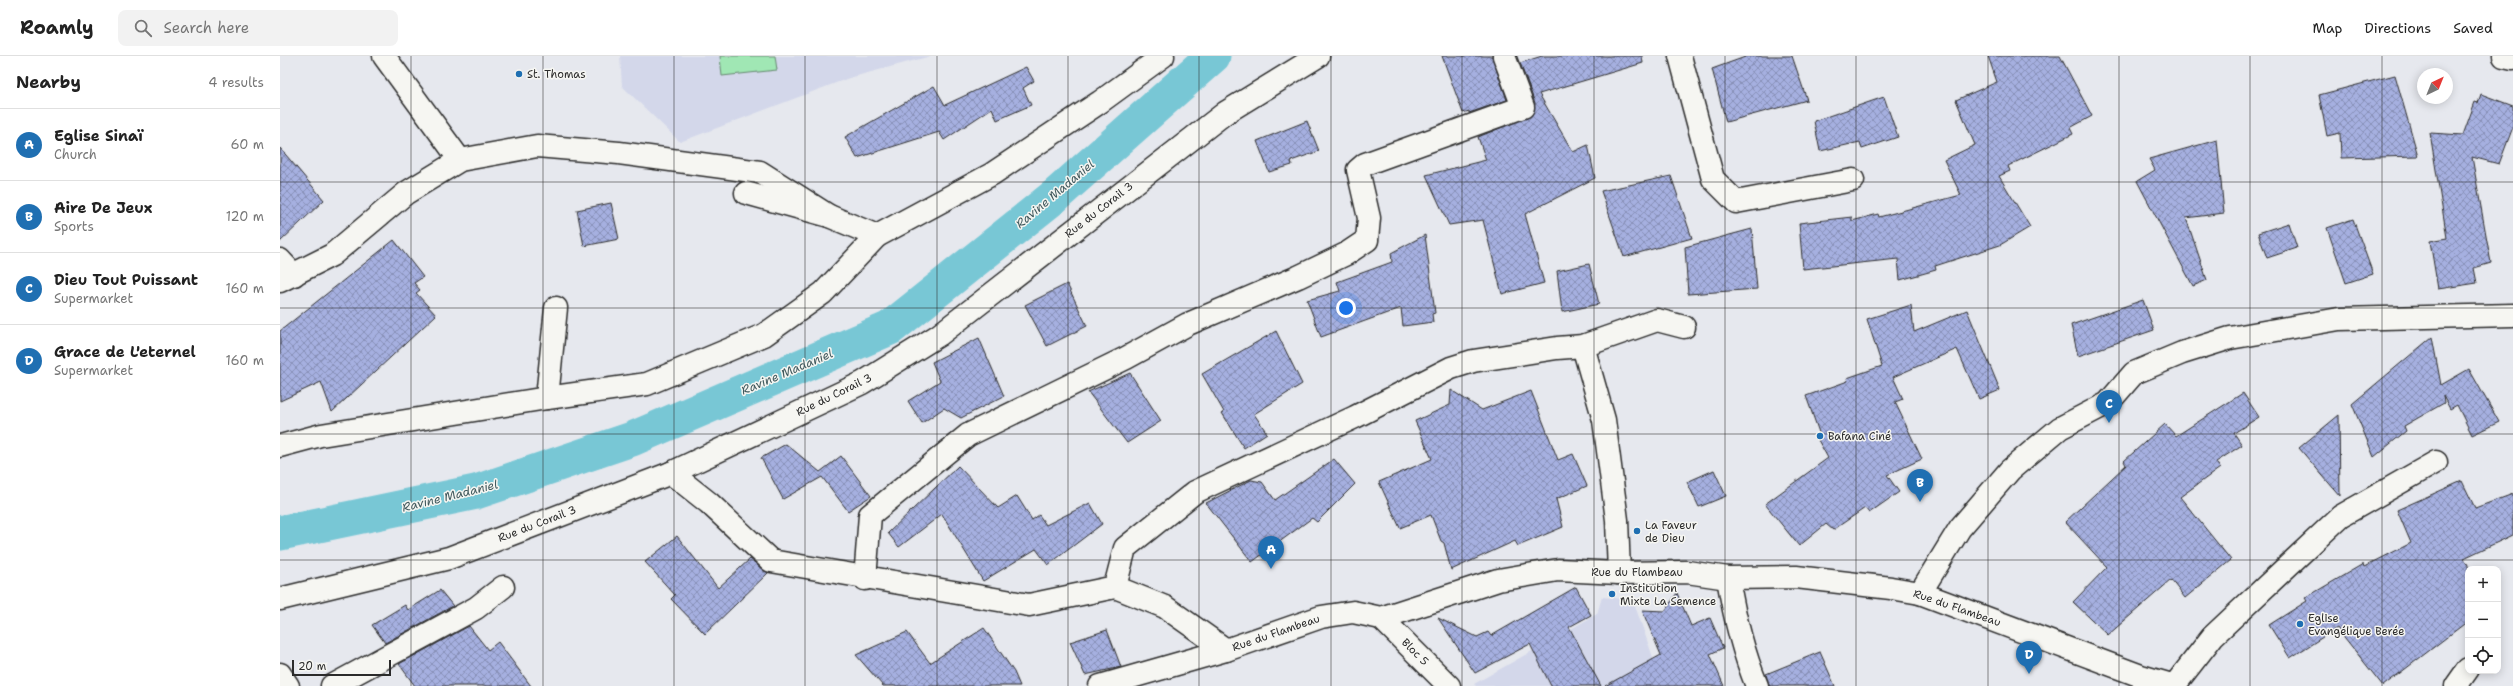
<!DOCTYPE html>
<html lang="en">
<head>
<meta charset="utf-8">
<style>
  body { margin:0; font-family:"Shantell Sans",sans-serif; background:#f2f2f2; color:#222 }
  .controls { position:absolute; right:12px; bottom:12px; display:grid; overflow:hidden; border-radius:8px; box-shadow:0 2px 10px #0003 }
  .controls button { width:36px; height:36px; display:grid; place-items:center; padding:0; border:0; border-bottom:1px solid #e0e0e0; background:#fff; color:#222; font:20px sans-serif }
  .compass { position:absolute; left:2137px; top:12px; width:36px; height:36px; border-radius:50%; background:#fff; box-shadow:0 2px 10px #0003; rotate:43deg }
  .scale { position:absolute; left:12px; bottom:10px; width:99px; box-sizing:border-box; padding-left:4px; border:2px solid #2b2b2b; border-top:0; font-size:11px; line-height:14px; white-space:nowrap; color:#2b2b2b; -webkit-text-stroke:3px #f6f6f2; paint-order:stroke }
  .you { position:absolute; left:1066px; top:252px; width:14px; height:14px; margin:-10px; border:3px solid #fff; border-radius:50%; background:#1a73e8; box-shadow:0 0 0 6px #1a73e833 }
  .badge { display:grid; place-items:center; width:26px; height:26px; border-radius:50%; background:#1f6fb2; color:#fff; font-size:13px; font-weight:700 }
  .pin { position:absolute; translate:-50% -33px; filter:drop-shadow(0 1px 2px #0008) }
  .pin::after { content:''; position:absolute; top:21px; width:14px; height:12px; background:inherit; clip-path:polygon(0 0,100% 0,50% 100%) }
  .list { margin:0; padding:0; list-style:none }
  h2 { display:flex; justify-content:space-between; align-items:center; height:52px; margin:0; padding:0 16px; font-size:17px }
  h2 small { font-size:13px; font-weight:400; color:#767676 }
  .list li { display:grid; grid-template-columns:26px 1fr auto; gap:12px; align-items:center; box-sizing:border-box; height:72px; padding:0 16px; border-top:1px solid #e0e0e0 }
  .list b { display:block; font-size:15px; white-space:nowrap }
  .list p { margin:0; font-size:13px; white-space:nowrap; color:#767676 }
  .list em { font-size:13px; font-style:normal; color:#767676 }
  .icon { flex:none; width:22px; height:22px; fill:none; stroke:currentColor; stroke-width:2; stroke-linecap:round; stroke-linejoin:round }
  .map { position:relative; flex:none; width:2233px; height:630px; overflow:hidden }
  header { display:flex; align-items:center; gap:24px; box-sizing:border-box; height:56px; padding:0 20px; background:#fff; border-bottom:1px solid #e0e0e0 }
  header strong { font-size:19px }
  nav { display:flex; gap:22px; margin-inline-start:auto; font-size:14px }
  .search { width:280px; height:36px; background:#f2f2f2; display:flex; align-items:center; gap:10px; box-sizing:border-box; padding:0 14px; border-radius:8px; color:#767676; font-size:15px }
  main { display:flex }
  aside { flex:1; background:#fff }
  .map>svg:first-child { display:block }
  .built { fill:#d3d7ea }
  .park { fill:#a0e7b4; stroke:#668970 }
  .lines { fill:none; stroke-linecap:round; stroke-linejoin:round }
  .canal { stroke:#78c7d5; stroke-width:35 }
  .building { fill:url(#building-cross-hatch); stroke:#2b2b2b }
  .minor-casing { stroke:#2b2b2b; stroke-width:25 }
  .minor { stroke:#f6f6f2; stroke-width:22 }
  .grid { fill:none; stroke:#2b2b2b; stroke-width:1; stroke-opacity:0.55 }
  .poi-dot { fill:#1f6fb2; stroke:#f6f6f2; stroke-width:1.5 }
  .labels { text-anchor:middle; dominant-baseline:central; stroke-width:3; stroke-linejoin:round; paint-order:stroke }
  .poi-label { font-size:11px; fill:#2b2b2b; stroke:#f6f6f2; text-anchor:start }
  .street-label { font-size:11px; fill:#2b2b2b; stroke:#f6f6f2 }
  .water-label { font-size:12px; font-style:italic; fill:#425a5e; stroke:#f6f6f2 }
</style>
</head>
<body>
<header>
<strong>Roamly</strong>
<div class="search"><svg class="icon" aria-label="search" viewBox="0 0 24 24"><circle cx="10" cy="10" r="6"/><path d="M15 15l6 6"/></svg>Search here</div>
<nav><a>Map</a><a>Directions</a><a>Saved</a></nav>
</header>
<main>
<aside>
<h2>Nearby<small>4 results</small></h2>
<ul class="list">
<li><span class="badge">A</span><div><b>Eglise Sinaï</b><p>Church</p></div><em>60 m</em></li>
<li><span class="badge">B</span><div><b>Aire De Jeux</b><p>Sports</p></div><em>120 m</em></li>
<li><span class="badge">C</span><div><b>Dieu Tout Puissant</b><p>Supermarket</p></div><em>160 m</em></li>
<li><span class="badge">D</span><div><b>Grace de L'eternel</b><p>Supermarket</p></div><em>160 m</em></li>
</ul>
</aside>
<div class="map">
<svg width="2233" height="630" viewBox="0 0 2233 630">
  <defs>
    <pattern id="building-cross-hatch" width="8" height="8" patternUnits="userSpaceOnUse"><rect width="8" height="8" fill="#a6b0e0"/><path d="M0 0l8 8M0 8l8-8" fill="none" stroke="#878fb6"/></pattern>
  </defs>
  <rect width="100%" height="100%" fill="#e6e8ee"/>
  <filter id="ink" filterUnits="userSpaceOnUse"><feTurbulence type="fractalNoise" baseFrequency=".025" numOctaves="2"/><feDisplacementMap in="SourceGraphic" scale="8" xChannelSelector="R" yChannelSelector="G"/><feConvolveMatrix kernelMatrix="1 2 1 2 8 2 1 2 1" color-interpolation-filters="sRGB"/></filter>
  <g filter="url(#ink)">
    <g class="built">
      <path d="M340,0H651L569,22L400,86L342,30Z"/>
      <path d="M1322,541L1353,544L1383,630H1196L1194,628L1317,558Z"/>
    </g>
    <path class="park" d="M440,0H495L497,14L442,20Z"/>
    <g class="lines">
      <path class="canal" d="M0,477L196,436L352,383L610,272L775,140L933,0"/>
    </g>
    <g class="building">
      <path d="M1162,0H1212L1227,44L1189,57V55L1183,57Z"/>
      <path d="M1262,0H1362L1363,7L1259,38L1293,96L1308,89L1315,122L1245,158L1264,227L1222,238L1203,164L1169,169L1146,119L1206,104L1198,81L1252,59L1255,47L1240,7Z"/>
      <path d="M1468,0H1512L1527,44L1446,66L1432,13Z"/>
      <path d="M1708,0H1780L1812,60L1790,72L1793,78L1728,110L1730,115L1719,120L1750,171L1720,189L1655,210L1656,214L1620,224L1618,203L1523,213L1519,167L1572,161V165L1598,158L1599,161L1681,139L1664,104L1695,89L1676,44L1717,26Z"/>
      <path d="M746,11L754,25L743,32L751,49L717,64L712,52L664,84L659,76L577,102L565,81L654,30L665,49Z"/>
      <path d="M2115,19L2138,100L2061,102L2060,77L2047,80L2039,39Z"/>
      <path d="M2201,38L2233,50V71L2219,108L2192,101L2211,207L2194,212L2197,227L2158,233L2150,185L2167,182L2150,77L2183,79L2195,46L2198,47Z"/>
      <path d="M1604,41L1618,81L1582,93L1580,86L1540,95L1534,65Z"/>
      <path d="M1027,65L1039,95L1011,105L1012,109L989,116L977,85Z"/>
      <path d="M1937,84L1944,157L1906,162L1927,224L1913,230L1857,125L1875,114L1869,103Z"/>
      <path d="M0,92L44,144L0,186Z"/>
      <path d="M1391,120L1412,182L1344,201L1321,135Z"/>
      <path d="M331,147L339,183L304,190L297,154Z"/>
      <path d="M2073,163L2093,218L2066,227L2047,172Z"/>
      <path d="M2009,167L2017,192L1987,202L1978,177Z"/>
      <path d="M1472,173L1477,233L1408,238L1405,191Z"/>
      <path d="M1145,179L1155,257L1152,258L1153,266L1123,270L1121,252L1041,281L1027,244L1060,235L1057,226L1112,206L1111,197Z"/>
      <path d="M114,184L143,221L134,227L140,234L136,237L156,259L52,356L41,326L0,345V275Z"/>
      <path d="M1309,208L1319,248L1282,256L1277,215Z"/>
      <path d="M787,228L807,270L767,290L745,249Z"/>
      <path d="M1863,244L1874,274L1798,300L1791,269Z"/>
      <path d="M1631,249L1634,276L1687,254L1720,334L1699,343L1677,293L1613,321L1623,343L1615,346L1642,403L1607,419L1619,436L1589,457L1585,452L1553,474L1546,468L1519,490L1485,448L1548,402L1538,384L1541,382L1526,340L1568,325L1567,322L1602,310L1587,263Z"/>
      <path d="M996,275L1022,328L974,358L987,377L964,392L942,357L944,356L922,318Z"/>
      <path d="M2152,281L2161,329L2189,313L2219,366L2192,379L2177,349L2170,353L2163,340L2164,347L2124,370L2126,375L2094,401L2072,348Z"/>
      <path d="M699,282L724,340L681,362L664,352L642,367L628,345L660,325L652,306Z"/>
      <path d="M850,317L881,365L847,387L808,336Z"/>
      <path d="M1171,334L1202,354L1251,335L1278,404L1293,398L1307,430L1276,443L1283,471L1238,490L1235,485L1171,514L1164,487L1161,485L1151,459L1120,472L1099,426L1152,403L1135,365L1170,349Z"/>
      <path d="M1963,337L1979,361L1954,377L1962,389L1936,406L1940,412L1900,441L1951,504L1905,542L1891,524L1828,579L1793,546L1827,511L1785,466L1846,409L1844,405L1885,368L1896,380Z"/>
      <path d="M2059,359L2060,440L2019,392Z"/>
      <path d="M506,388L540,416L561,400L591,440L568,455L542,421L503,443L481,402Z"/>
      <path d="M1054,403L1075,428L1037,466L1032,462L972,506L926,447L971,424L982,426L995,444Z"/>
      <path d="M678,410L718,452L737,440L752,464L759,459L766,469L810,447L822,468L768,509L756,493L703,525L662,458L619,491L608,477Z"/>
      <path d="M1434,414L1446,440L1419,451L1407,426Z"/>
      <path d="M2182,425L2195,452L2233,438V479L2184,502L2188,509V565L2103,630L2057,572L2010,602L1989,569L2027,545L2025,542L2083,508L2084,511L2131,487L2117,454Z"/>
      <path d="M397,480L438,532L470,503L488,517L425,578L391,543L395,539L365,506Z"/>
      <path d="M1296,531L1311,559L1289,571L1321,630H1271L1250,588L1195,617L1158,562L1197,581L1208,576L1211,580Z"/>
      <path d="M160,534L173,550L105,587L92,569L125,549L128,554Z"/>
      <path d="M1397,537L1411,570L1430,562L1443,592L1430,598L1444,630H1325L1381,599L1362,554L1385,555Z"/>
      <path d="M189,570L208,594L218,586L251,630H135L119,608Z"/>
      <path d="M704,572L734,616L740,630H603L576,599L627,576L650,607Z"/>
      <path d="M827,574L841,611L805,619L790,586Z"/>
      <path d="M1540,596L1555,630H1489L1486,618Z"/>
    </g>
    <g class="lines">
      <g class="minor-casing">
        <g id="minor">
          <path d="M104,0L180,104"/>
          <path d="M1400,0L1433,123L1456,146L1573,124"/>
          <path d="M2224,0L2233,2"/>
          <path d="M466,137L549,160L597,180L712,118L820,46L883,0"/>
          <path d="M0,204L14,219"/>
          <path d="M0,225L52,199L126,137L180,104L257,90L339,97L480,116L549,160"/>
          <path d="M1303,290L1377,264L1404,271"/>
          <path d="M267,342L276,252"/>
          <path d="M0,390L41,379L267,342L367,328L484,279L543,237L597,180"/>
          <path d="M391,417L429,447L491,505L749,549L835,531L885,551L946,594"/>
          <path d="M1448,522C1454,559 1463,596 1477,630"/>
          <path d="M585,523L590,459L688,379L846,302L908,268L1018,221L1066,198L1087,184L1089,162L1078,114L1085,108L1243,51L1224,0"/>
          <path d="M835,531L845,492L915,436L1075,361L1171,312L1193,305L1277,292L1303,290L1324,364L1337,464L1339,517"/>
          <path d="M1640,537L1680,472L1730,414L1780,372L1828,347L1854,317L1902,297L1950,282L2059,263L2233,259"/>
          <path d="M0,543L169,502L391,417L582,327L659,279L945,57L1038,0"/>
          <path d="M1101,562L1169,630"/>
          <path d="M0,618L8,630"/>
          <path d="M52,630L196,552L223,531"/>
          <path d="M820,630L946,594L1041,561L1073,556L1101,562L1218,524L1278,514L1339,517L1407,516L1448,522L1516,521L1611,532L1640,537L1861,620L1895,630"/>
          <path d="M1894,630L1933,580L2061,460L2156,406"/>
          <path d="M2176,630L2188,613"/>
        </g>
      </g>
      <use href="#minor" class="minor"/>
    </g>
  </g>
  <path class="grid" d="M131,0V630M263,0V630M394,0V630M525,0V630M657,0V630M788,0V630M919,0V630M1051,0V630M1182,0V630M1314,0V630M1445,0V630M1576,0V630M1708,0V630M1839,0V630M1970,0V630M2102,0V630M0,126H2233M0,252H2233M0,378H2233M0,504H2233"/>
  <g class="poi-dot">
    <circle cx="239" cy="18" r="4"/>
    <circle cx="1540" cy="380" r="4"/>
    <circle cx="1357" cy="475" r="4"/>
    <circle cx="1332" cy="538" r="4"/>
    <circle cx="2020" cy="568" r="4"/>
  </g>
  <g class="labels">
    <g class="poi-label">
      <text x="247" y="18">St. Thomas</text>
      <text x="1548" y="380">Bafana Ciné</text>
      <text x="1365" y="469">La Faveur<tspan x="1365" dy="13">de Dieu</tspan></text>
      <text x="1340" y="532">Institution<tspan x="1340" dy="13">Mixte La Semence</tspan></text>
      <text x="2028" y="562">Eglise<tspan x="2028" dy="13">Evangélique Berée</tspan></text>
    </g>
    <g class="street-label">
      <text transform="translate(819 154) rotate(-38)">Rue du Corail 3</text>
      <text transform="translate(554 339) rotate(-26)">Rue du Corail 3</text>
      <text transform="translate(257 468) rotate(-21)">Rue du Corail 3</text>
      <text x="1357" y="516">Rue du Flambeau</text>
      <text transform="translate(1677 552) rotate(19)">Rue du Flambeau</text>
      <text transform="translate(996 577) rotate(-19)">Rue du Flambeau</text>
      <text transform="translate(1135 596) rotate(45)">Bloc 5</text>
    </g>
    <g class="water-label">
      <text transform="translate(775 138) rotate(-40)">Ravine Madaniel</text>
      <text transform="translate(507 316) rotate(-23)">Ravine Madaniel</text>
      <text transform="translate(170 440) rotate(-14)">Ravine Madaniel</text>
    </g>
  </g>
</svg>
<div class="controls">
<button>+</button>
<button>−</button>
<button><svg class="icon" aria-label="locate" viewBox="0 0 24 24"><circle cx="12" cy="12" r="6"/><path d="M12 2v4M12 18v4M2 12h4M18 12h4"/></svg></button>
</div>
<svg class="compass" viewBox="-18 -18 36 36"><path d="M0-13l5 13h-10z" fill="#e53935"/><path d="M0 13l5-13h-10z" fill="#767676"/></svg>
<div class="scale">20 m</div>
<div class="you"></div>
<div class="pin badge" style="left:991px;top:513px">A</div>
<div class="pin badge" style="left:1640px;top:446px">B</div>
<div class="pin badge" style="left:1829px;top:367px">C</div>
<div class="pin badge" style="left:1749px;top:618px">D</div>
</div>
</main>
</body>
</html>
